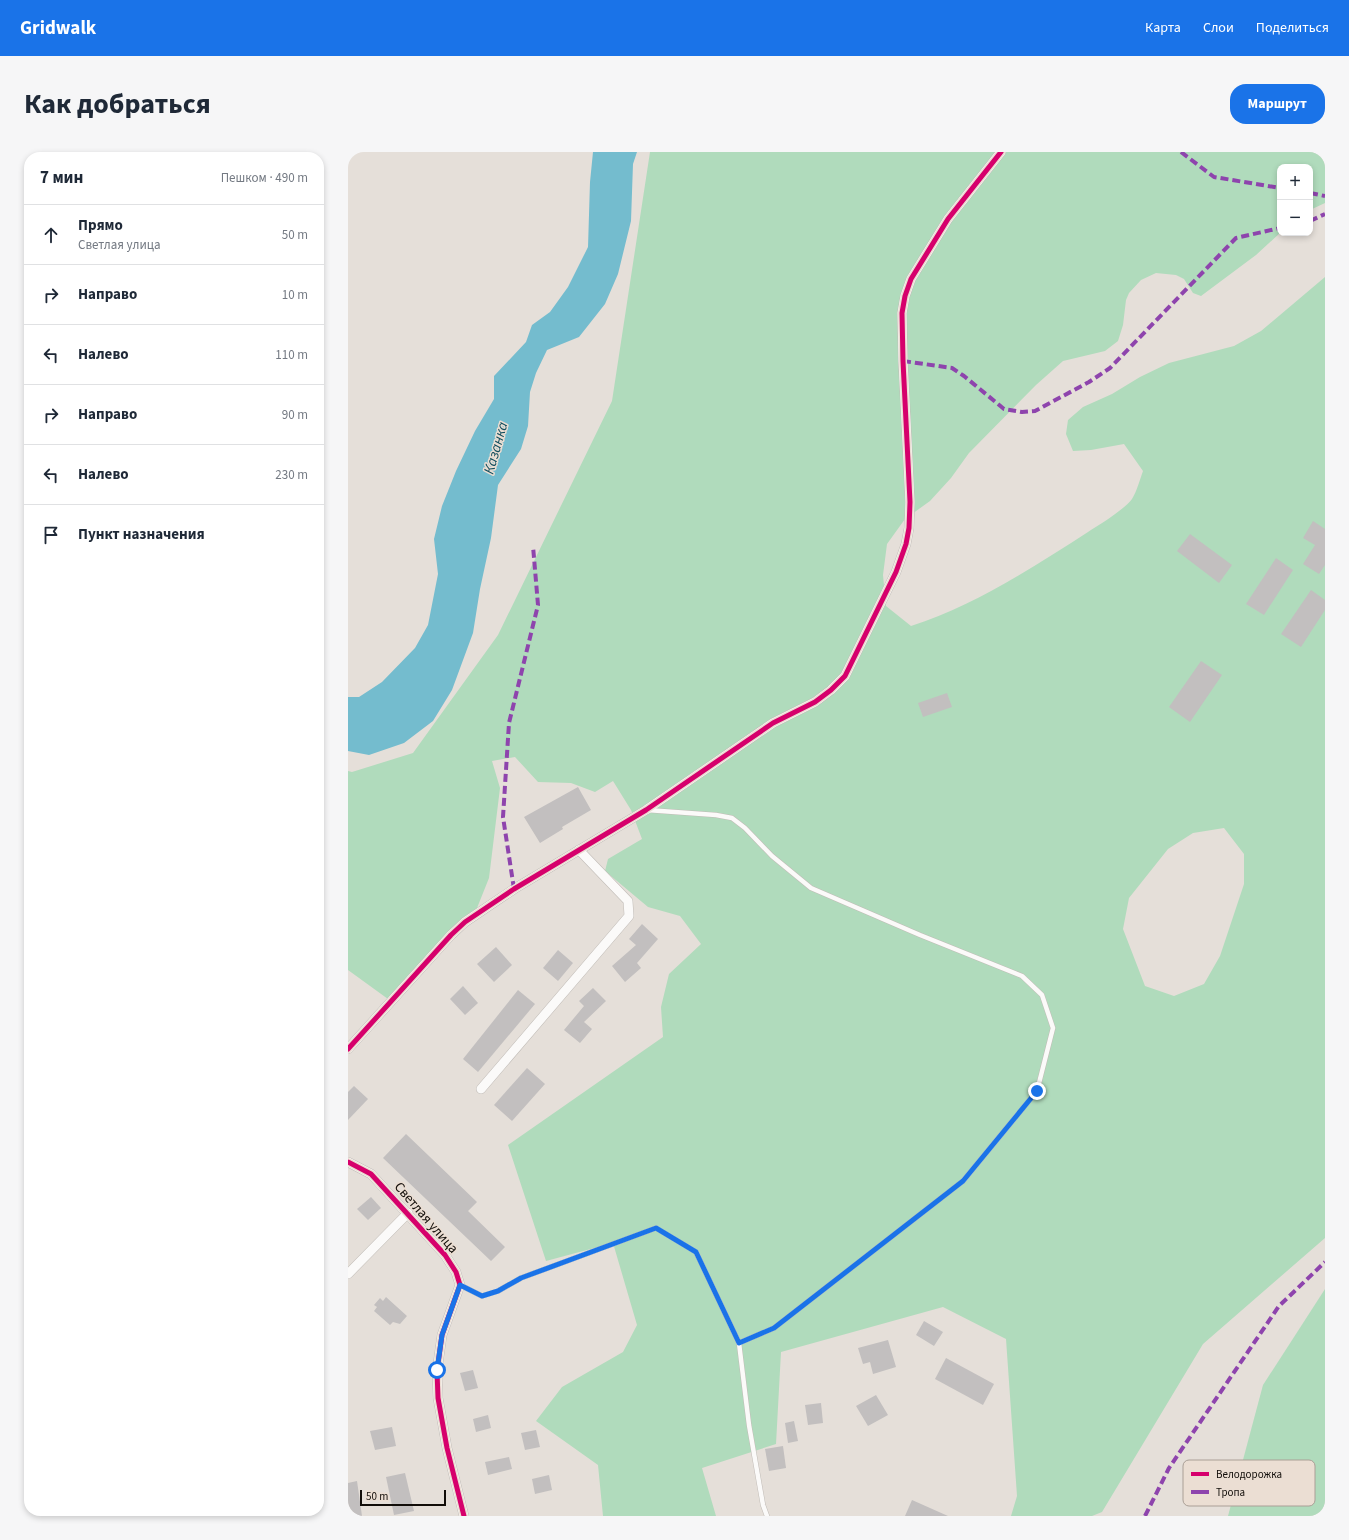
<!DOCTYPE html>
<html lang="ru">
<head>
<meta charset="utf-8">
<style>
  body { margin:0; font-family:"Source Sans 3",sans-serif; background:#f6f6f7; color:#1f2937 }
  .controls { position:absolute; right:12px; top:12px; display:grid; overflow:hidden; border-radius:8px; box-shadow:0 2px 6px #0003 }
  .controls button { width:36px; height:36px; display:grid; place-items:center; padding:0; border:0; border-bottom:1px solid #e0e1e3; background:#fff; color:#1f2937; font:20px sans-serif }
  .scale { position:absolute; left:12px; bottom:10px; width:86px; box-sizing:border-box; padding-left:4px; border:2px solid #110d09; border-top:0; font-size:11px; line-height:14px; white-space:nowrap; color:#110d09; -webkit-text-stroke:3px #ebded3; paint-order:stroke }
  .stop { position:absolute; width:12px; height:12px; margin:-9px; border:3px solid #1a73e8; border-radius:50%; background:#fff }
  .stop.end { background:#1a73e8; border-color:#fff; box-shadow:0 1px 4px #0008 }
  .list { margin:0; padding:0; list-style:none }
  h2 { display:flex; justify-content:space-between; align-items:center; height:52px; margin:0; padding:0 16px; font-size:17px }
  h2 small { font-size:13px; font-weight:400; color:#747a83 }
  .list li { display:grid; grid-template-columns:26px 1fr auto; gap:12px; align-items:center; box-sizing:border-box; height:60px; padding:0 16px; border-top:1px solid #e0e1e3 }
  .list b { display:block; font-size:15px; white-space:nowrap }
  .list p { margin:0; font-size:13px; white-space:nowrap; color:#747a83 }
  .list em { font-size:13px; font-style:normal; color:#747a83 }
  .icon { flex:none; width:22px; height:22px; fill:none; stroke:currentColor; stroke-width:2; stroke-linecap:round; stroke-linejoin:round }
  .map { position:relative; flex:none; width:977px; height:1364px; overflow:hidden; border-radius:16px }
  header { display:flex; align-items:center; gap:24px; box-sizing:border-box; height:56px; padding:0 20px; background:#1a73e8; color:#fff }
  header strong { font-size:19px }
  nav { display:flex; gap:22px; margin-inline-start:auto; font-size:14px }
  .intro { display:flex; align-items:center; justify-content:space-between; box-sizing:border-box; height:96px; padding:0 24px }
  h1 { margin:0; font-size:28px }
  .button { padding:10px 18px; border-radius:16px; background:#1a73e8; color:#fff; font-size:14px; font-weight:700 }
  main { display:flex; gap:24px; padding:0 24px }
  aside { flex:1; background:#fff; border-radius:16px; box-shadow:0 2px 6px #0003 }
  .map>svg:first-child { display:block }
  .green { fill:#b0dbbc; fill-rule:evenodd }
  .water { fill:#74bcce }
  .building { fill:#c2bfbf }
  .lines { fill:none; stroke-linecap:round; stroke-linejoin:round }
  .lane-casing { stroke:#c1bcb7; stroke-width:5.5 }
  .street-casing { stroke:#c1bcb7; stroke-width:10 }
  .lane { stroke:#fbfaf9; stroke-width:4.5 }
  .street { stroke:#fbfaf9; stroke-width:9 }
  .quiet { stroke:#8e44ad; stroke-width:4; stroke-dasharray:8 4; stroke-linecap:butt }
  .cycleway-casing { stroke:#ebded3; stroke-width:8 }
  .cycleway { stroke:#d6006c; stroke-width:5 }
  .route { stroke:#1a73e8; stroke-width:5 }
  .labels { text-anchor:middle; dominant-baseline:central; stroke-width:3; stroke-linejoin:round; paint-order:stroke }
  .street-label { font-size:14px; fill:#110d09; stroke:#ebded3 }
  .water-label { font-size:15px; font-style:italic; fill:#144f5f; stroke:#ebded3 }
  .key { fill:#ebded3; stroke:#aa9f96; stroke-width:1 }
  .key-label { font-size:11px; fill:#110d09 }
</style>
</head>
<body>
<header>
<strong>Gridwalk</strong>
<nav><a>Карта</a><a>Слои</a><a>Поделиться</a></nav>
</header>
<div class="intro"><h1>Как добраться</h1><a class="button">Маршрут</a></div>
<main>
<aside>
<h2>7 мин<small>Пешком · 490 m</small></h2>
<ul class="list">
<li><svg class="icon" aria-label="ahead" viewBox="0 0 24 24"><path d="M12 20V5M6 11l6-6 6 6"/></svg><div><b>Прямо</b><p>Светлая улица</p></div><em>50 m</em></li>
<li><svg class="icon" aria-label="right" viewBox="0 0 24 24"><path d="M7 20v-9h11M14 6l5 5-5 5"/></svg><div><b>Направо</b></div><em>10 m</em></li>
<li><svg class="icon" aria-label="left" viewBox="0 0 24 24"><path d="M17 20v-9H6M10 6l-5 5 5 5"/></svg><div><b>Налево</b></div><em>110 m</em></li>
<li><svg class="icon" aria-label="right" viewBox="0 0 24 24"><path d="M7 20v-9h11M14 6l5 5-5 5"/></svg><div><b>Направо</b></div><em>90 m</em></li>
<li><svg class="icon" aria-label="left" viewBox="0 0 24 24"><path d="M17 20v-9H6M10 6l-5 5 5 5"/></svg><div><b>Налево</b></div><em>230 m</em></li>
<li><svg class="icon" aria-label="arrive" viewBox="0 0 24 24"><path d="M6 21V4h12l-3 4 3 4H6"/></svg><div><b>Пункт назначения</b></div></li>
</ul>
</aside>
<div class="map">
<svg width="977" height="1364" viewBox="0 0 977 1364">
  <rect width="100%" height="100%" fill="#e5dfd9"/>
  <g class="green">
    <path d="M302,0H977V51L962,58V15H932V81L908,103L853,144L845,141L836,127L828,123L808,121L793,128L781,141L778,148L775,173L770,189L757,199L715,209L688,233L621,301L603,326L582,349L557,367L539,392L535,423L538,454L563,474C626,454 684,416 740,380C751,373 777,357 784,347C789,339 792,327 795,319L776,292L743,298L725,299L718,282L720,268L735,255L764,242L792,225L821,211L886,194L913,179L977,125V1086L855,1192L754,1360L744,1364H663L669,1344L658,1187L595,1155L433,1200L428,1292L354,1316L368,1364H255L250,1313L188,1269L214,1235L275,1200L289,1173L265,1091L198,1109L160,993L315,885L313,855L321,822L353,792L332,764L300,755L257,719L260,707L294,687L283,658L265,629L247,640L223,631L190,630L167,605L144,609L152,636L141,726L129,756L101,780L40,847L0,818V619L4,620L65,601L150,483L264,249ZM876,676L896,702V732L872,804L856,832L826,844L797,834L775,777L781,746L820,697L845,681Z"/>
    <path d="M977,1137V1364H880L915,1233Z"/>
  </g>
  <path class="water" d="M245,0H289L285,12L283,69L270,122L257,152L231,185L199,198L188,221L182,240L180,274L173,297L150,333L143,386L132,437L125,481L104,538L85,569L56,591L21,603L0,599V545H11L34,530L67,496L80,473L90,422L86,387L94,354L108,319L127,279L146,247V224L178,190L184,173L202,160L220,135L240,95L242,30Z"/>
  <g class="building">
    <path d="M965,369L977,377V413L971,422L955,412L967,393L955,386Z"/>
    <path d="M842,382L884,413L871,431L829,399Z"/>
    <path d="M928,406L945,418L916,463L898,452Z"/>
    <path d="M963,438L977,448V458L953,495L933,482Z"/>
    <path d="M853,509L874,523L842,570L821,555Z"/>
    <path d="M599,541L604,555L575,565L570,551Z"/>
    <path d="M230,635L243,658L214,675L215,677L192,691L176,665Z"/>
    <path d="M294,772L310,787L289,811L293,816L277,830L264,814L288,793L281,787Z"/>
    <path d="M148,795L164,813L146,830L129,812Z"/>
    <path d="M210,798L225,811L210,829L195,816Z"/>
    <path d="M115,834L130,851L117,863L102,847Z"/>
    <path d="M245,836L258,849L236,870L244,877L232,891L216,878L236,854L231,849Z"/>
    <path d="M170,838L187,852L130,920L115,907Z"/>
    <path d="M179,916L197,932L164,969L146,953Z"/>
    <path d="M6,934L20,947L0,968V940Z"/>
    <path d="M58,982L129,1050L120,1059L157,1095L143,1109L35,1006Z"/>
    <path d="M23,1045L33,1056L20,1068L9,1057Z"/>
    <path d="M38,1145L59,1164L52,1172L45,1170L42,1173L26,1159L29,1155L26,1153L32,1146L35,1149Z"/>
    <path d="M576,1169L595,1180L586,1194L568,1183Z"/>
    <path d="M540,1188L548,1215L525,1222L522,1210L515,1212L510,1196Z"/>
    <path d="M598,1206L646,1232L635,1253L587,1227Z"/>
    <path d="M125,1218L130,1236L117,1239L112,1221Z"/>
    <path d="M528,1243L540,1263L520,1274L508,1254Z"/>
    <path d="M473,1251L475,1271L460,1273L457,1253Z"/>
    <path d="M140,1263L143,1276L128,1280L125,1267Z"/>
    <path d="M446,1269L450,1289L440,1291L437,1271Z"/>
    <path d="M44,1275L48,1294L27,1298L22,1279Z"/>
    <path d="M188,1278L192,1295L177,1298L173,1281Z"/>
    <path d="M435,1294L438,1316L421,1319L417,1297Z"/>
    <path d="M161,1305L164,1317L140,1323L137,1310Z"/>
    <path d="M57,1321L66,1359L46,1363L38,1325Z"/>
    <path d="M201,1323L204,1338L187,1342L184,1327Z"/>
    <path d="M9,1329L14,1364H0V1331Z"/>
    <path d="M564,1348L600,1364H557Z"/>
  </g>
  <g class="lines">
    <g class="lane-casing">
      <g id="lane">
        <path d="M112,1133L134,1144L150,1139L173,1126L308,1076L348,1100L391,1191L426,1176L615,1029L689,939L705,876L694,843L674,824L572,783L463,736L424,704L397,676L384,666L368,663L299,658"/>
        <path d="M391,1191L401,1273L415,1353L419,1364"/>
      </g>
    </g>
    <g class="street-casing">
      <g id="street">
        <path d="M0,897L103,783L117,770L166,737L298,658L425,571L467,550L483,538L497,524L548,420L558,392L561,376L562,350L555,209L554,161L557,144L563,127L600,67L653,0"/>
        <path d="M133,937L281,764L280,749L231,698"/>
        <path d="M0,1010L23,1022L97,1103L108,1120L112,1133L94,1183L89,1219L90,1246L99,1296L116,1364"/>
        <path d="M0,1122L60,1061"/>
      </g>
    </g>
    <use href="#lane" class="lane"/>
    <use href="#street" class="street"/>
    <g class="quiet">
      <path d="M833,0L866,25L932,36"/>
      <path d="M962,41L977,44"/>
      <path d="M962,69L977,62"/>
      <path d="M555,209L604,216L616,224L656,257L674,260L687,259L741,230L762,216L888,86L932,76"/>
      <path d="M166,737L155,665L161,571L190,453L185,394"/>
      <path d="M797,1364L821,1316L931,1154L977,1110"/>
    </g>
    <g class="cycleway-casing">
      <g id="cycleway">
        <path d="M0,897L103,783L117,770L166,737L298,658L425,571L467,550L483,538L497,524L548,420L558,392L561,376L562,350L555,209L554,161L557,144L563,127L600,67L653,0"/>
        <path d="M0,1010L23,1022L97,1103L108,1120L112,1133L94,1183L89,1219L90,1246L99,1296L116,1364"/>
      </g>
    </g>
    <use href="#cycleway" class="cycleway"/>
  </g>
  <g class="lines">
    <path class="route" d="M89,1218L94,1183L112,1133L134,1144L150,1139L173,1126L308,1076L348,1100L391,1191L426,1176L615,1029L689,939"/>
  </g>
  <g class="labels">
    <g class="street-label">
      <text transform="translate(78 1066) rotate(49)">Светлая улица</text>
    </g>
    <g class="water-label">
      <text transform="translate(148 296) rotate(-74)">Казанка</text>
    </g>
  </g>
  <rect x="835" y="1308" width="132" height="46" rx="6" class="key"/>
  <rect x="843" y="1320" width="18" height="4" fill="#d6006c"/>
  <rect x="843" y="1338" width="18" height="4" fill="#8e44ad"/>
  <g class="key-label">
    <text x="868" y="1326">Велодорожка</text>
    <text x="868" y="1344">Тропа</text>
  </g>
</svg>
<div class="controls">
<button>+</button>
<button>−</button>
</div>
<div class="scale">50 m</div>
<div class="stop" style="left:89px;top:1218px"></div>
<div class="stop end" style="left:689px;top:939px"></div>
</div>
</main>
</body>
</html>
